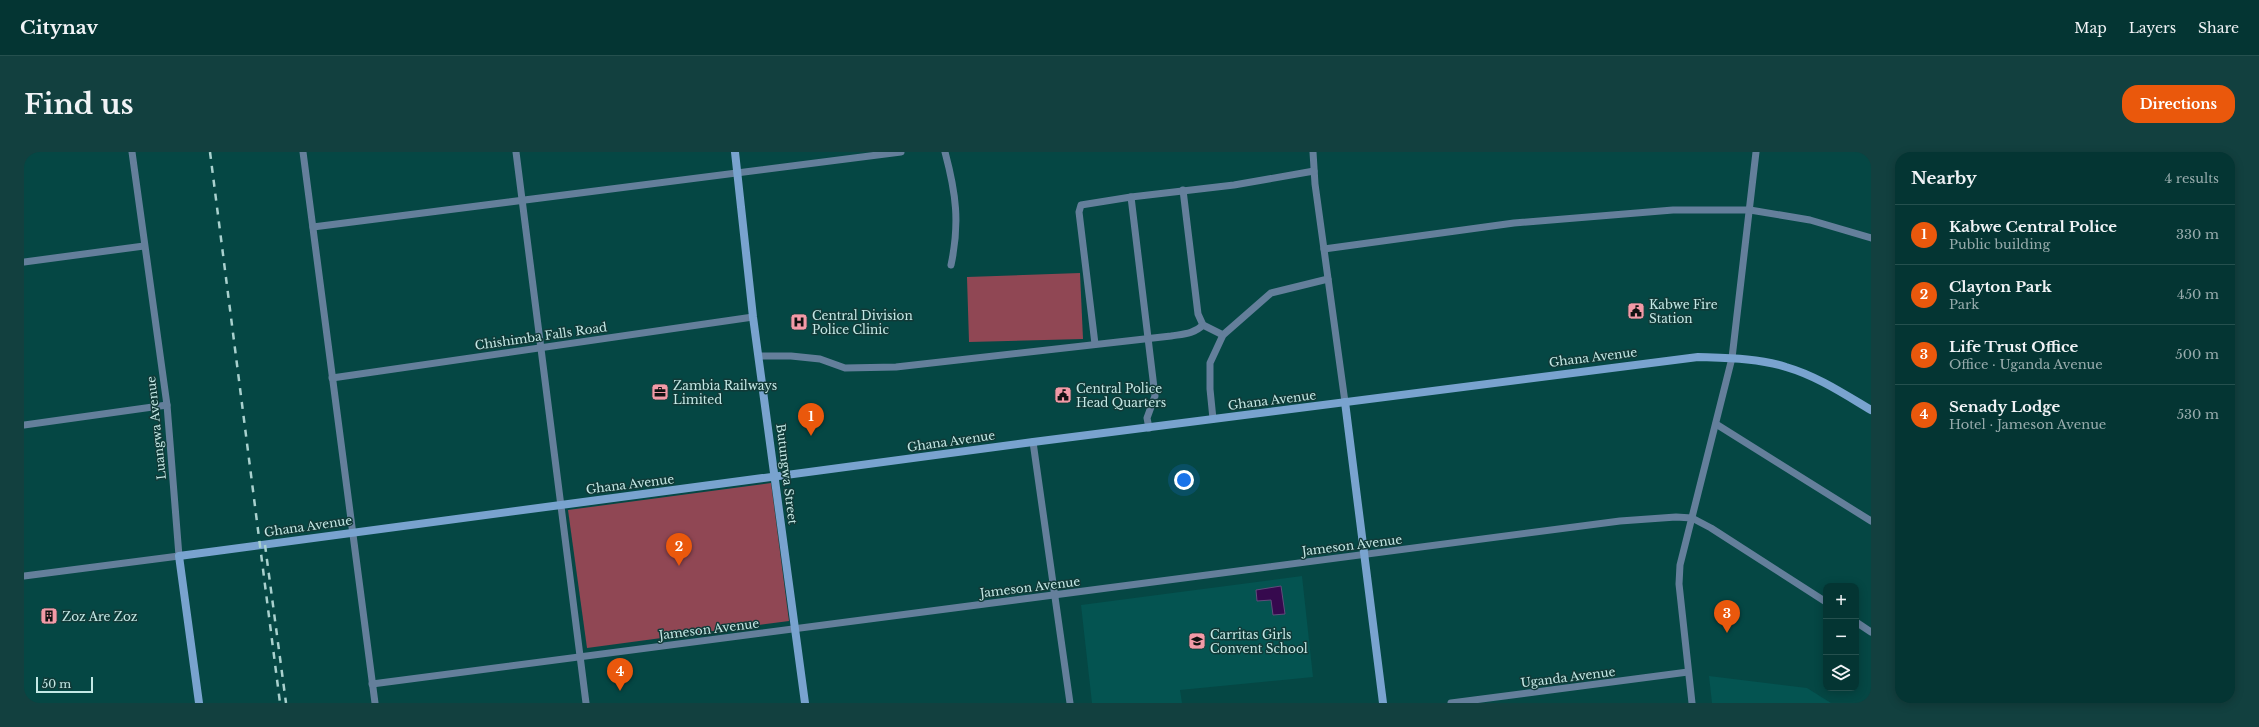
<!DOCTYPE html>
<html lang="en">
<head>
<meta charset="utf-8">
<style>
  body { margin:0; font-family:"Libre Baskerville",serif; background:#12403f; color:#f1f3f6 }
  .controls { position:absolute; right:12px; bottom:12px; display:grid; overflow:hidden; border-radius:8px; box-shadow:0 2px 10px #0003 }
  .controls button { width:36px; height:36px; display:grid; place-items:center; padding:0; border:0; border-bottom:1px solid #25504e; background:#043533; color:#f1f3f6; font:20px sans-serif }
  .scale { position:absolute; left:12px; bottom:10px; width:57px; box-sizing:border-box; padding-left:4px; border:2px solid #c4e8e5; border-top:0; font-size:11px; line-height:14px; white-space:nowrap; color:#c4e8e5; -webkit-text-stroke:3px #113a38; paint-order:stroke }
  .you { position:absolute; left:1160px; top:328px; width:14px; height:14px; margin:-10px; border:3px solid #fff; border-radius:50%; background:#1a73e8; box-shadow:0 0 0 6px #1a73e833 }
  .badge { display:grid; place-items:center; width:26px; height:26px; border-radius:50%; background:#ea580c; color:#fff; font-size:13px; font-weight:700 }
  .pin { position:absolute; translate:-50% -33px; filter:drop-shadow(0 1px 2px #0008) }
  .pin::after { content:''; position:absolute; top:21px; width:14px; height:12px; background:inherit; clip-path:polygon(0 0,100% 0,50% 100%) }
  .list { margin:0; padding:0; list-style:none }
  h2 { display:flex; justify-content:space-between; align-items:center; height:52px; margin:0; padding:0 16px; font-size:17px }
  h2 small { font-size:13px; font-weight:400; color:#97abac }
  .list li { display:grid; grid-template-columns:26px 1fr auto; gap:12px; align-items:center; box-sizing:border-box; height:60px; padding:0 16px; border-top:1px solid #25504e }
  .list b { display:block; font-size:15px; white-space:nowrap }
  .list p { margin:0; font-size:13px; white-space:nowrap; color:#97abac }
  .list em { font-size:13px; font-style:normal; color:#97abac }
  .icon { flex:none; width:22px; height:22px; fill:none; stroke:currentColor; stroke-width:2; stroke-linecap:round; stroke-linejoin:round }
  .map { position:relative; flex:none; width:1847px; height:551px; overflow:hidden; border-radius:16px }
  header { display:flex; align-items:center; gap:24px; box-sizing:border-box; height:56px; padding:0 20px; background:#043533; border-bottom:1px solid #25504e }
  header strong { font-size:19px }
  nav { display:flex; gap:22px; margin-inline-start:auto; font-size:14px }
  .intro { display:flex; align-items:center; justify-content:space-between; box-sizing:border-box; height:96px; padding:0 24px }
  h1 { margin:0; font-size:28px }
  .button { padding:10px 18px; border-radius:16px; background:#ea580c; color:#fff; font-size:14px; font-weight:700 }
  main { display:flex; gap:24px; padding:0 24px }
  aside { flex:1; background:#043533; border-radius:16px; box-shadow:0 2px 10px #0003 }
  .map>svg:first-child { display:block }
  .built { fill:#045451 }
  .green { fill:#904754 }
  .water { fill:#36094e; stroke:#614c7b }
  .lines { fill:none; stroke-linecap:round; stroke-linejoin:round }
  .minor { stroke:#647f9b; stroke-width:7 }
  .secondary { stroke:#79a3cf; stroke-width:8 }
  .rail { stroke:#a9d1ce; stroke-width:2.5; stroke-dasharray:7 7; stroke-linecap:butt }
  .labels { text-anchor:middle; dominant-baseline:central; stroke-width:3; stroke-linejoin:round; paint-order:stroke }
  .poi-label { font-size:12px; fill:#c4e8e5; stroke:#113a38; text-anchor:start }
  .street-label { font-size:12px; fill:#c4e8e5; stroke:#113a38 }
</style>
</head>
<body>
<header>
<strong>Citynav</strong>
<nav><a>Map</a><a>Layers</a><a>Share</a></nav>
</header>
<div class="intro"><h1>Find us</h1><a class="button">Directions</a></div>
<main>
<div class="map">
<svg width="1847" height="551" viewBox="0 0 1847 551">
  <rect width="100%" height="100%" fill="#054744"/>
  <g class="built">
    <path d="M1278,424L1289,525L1156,538L1158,551H1068L1057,453Z"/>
    <path d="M1685,524L1783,536L1807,551H1688Z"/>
  </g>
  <g class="green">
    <path d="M1056,121L1059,187L945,190L943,125Z"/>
    <path d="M747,331L765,469L563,496L544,358Z"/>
  </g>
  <path class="water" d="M1257,434L1261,462L1249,463L1247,448L1233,449L1232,438Z"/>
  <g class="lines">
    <g class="minor">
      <path d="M279,0L351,551"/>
      <path d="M492,0L562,551"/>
      <path d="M921,0C932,41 936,71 927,113"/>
      <path d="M1289,0L1291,32L1321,250"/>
      <path d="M1159,38L1174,162L1179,173L1199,183"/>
      <path d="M1107,45L1131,244L1123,266L1125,276"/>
      <path d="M289,75L877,0"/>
      <path d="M1300,97L1490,71L1649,58H1726L1786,68L1847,86"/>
      <path d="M0,110L120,94"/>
      <path d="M1071,192L1055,60L1057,53L1107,45L1210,33L1290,19"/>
      <path d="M735,204H767L796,207L821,216L872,215L1147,184C1159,182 1170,182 1179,173"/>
      <path d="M308,226L729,165"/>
      <path d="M1189,267L1186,237V211L1199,183L1247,141L1304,127"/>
      <path d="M1692,272L1847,369"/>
      <path d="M0,273L143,253"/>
      <path d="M1009,290L1046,551"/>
      <path d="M0,424L155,404L143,253L108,0"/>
      <path d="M1832,470L1847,480"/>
      <path d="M348,532L1596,369L1652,365L1668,366L1687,376L1802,450"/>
      <path d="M1427,551L1664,520"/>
      <path d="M1668,551L1655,432L1656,413L1708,206L1732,0"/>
    </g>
    <g class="secondary">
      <path d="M711,0L729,165L781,551"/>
      <path d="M1321,250L1359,551"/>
      <path d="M175,551L155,404L1009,290L1674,205C1704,206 1734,206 1762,215C1793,224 1820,242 1847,258"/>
    </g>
    <g class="rail">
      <path d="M186,0L256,551"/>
      <path d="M241,393L262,551"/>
    </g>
  </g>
  <defs>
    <g id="civic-square" transform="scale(0.9)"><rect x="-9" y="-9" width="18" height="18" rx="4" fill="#f39aa7" stroke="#113a38"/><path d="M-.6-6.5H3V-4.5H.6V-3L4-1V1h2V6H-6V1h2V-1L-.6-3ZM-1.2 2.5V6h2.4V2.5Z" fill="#111"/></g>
    <g id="hospital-square" transform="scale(0.9)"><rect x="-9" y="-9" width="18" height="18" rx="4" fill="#f39aa7" stroke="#113a38"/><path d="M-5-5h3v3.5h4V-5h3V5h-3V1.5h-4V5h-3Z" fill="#111"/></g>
    <g id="office-square" transform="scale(0.9)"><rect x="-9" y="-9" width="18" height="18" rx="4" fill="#f39aa7" stroke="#113a38"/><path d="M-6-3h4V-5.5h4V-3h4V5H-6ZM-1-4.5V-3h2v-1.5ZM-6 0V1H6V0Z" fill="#111"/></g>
    <g id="building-square" transform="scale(0.9)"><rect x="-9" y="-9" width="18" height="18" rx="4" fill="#f39aa7" stroke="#113a38"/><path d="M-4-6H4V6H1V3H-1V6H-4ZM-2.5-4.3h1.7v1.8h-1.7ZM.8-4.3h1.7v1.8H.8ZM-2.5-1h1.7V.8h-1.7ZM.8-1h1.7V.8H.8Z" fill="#111"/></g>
    <g id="school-square" transform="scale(0.9)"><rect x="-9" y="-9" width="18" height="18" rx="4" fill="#f39aa7" stroke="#113a38"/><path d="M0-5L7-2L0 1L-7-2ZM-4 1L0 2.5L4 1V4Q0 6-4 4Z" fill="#111"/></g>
  </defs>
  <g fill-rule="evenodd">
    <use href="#civic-square" x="1612" y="159"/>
    <use href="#hospital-square" x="775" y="170"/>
    <use href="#office-square" x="636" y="240"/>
    <use href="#civic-square" x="1039" y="243"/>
    <use href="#building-square" x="25" y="464"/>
    <use href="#school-square" x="1173" y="489"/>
  </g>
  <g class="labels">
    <g class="poi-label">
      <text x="1625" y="152">Kabwe Fire<tspan x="1625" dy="14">Station</tspan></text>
      <text x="788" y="163">Central Division<tspan x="788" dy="14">Police Clinic</tspan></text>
      <text x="649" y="233">Zambia Railways<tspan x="649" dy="14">Limited</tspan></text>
      <text x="1052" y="236">Central Police<tspan x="1052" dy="14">Head Quarters</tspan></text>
      <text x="38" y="464">Zoz Are Zoz</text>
      <text x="1186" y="482">Carritas Girls<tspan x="1186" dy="14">Convent School</tspan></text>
    </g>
    <g class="street-label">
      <text transform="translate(517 184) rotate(-8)">Chishimba Falls Road</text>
      <text transform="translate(1569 205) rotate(-7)">Ghana Avenue</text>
      <text transform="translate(1248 248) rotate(-7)">Ghana Avenue</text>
      <text transform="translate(132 276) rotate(-96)">Luangwa Avenue</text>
      <text transform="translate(927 289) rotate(-8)">Ghana Avenue</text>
      <text transform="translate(763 322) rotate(83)">Butungwa Street</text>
      <text transform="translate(606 332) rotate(-7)">Ghana Avenue</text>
      <text transform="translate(284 374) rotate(-8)">Ghana Avenue</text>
      <text transform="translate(1328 393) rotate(-7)">Jameson Avenue</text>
      <text transform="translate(1006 435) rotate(-7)">Jameson Avenue</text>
      <text transform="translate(685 477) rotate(-7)">Jameson Avenue</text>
      <text transform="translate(1544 525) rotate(-7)">Uganda Avenue</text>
    </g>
  </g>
</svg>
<div class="controls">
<button>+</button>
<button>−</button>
<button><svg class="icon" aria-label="layers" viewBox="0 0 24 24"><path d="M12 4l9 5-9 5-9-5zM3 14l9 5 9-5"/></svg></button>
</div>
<div class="scale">50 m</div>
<div class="you"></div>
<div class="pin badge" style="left:787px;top:284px">1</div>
<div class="pin badge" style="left:655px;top:414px">2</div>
<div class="pin badge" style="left:1703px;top:481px">3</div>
<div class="pin badge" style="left:596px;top:539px">4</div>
</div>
<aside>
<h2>Nearby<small>4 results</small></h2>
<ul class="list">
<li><span class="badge">1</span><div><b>Kabwe Central Police</b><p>Public building</p></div><em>330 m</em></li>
<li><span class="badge">2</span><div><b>Clayton Park</b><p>Park</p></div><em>450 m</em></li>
<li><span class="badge">3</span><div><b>Life Trust Office</b><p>Office · Uganda Avenue</p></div><em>500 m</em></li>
<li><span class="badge">4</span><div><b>Senady Lodge</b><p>Hotel · Jameson Avenue</p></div><em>530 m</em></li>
</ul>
</aside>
</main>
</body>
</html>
